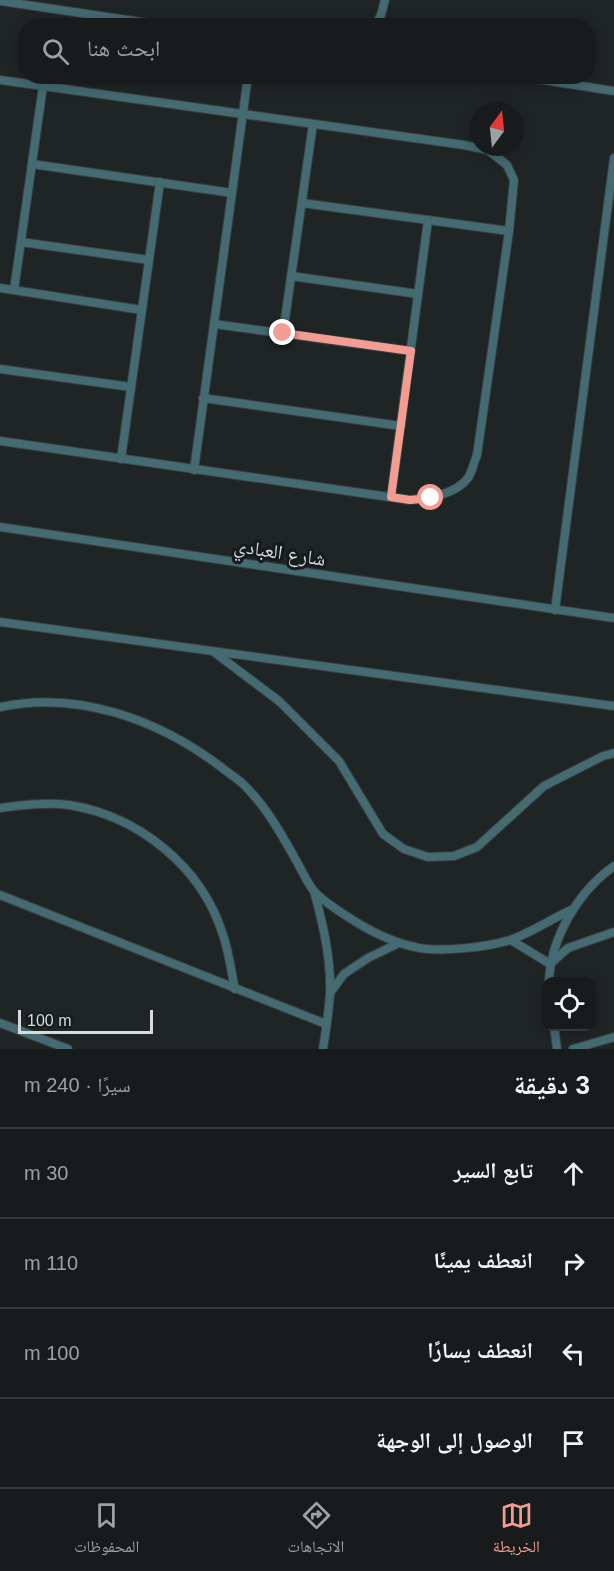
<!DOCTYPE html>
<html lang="ar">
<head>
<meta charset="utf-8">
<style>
  body { margin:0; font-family:Arial,"Noto Naskh Arabic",sans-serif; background:#202425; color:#f1f3f6; direction:rtl }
  .controls { position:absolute; right:18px; bottom:18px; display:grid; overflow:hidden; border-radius:12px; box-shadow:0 3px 15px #0003 }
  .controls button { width:54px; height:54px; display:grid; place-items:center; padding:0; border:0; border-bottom:2px solid #36393b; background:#171b1c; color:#f1f3f6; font:30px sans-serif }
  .compass { position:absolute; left:470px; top:102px; width:54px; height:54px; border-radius:50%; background:#171b1c; box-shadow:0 3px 15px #0003; rotate:15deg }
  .scale { position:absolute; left:18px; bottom:15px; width:135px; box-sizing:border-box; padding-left:6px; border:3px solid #d7dbdc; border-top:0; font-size:16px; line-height:21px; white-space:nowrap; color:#d7dbdc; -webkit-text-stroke:4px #161b1c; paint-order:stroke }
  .stop { position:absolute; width:18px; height:18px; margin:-14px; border:4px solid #f59c92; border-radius:50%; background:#fff }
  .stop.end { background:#f59c92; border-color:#fff; box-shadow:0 2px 6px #0008 }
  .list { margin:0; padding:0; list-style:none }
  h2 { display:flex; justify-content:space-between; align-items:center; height:78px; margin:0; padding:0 24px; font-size:26px }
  h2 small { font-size:20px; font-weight:400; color:#9ea1a3 }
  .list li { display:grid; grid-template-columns:39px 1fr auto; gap:18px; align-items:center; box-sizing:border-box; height:90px; padding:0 24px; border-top:2px solid #36393b }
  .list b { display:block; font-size:22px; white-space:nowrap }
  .list em { font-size:20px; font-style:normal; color:#9ea1a3 }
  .icon { flex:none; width:33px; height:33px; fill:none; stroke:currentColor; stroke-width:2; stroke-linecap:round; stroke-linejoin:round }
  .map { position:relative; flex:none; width:614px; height:1049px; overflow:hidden; direction:ltr }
  .search { position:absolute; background:#171b1c; box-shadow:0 3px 15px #0003; left:18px; right:18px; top:18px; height:66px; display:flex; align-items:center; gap:15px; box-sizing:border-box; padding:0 21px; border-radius:24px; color:#9ea1a3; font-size:22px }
  .sheet { height:438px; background:#171b1c }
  nav { display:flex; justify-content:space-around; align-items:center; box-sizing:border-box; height:84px; border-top:2px solid #36393b; background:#171b1c; font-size:16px; color:#9ea1a3 }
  nav a { display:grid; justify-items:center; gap:3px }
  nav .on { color:#f59c92 }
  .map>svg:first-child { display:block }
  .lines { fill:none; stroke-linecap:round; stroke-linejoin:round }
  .street-casing { stroke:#393e3f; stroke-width:10 }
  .street { stroke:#446a72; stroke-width:8 }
  .route { stroke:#f59c92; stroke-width:8 }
  .labels { text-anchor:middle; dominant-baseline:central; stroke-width:6; stroke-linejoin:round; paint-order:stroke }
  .street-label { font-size:20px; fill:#d7dbdc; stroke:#161b1c }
</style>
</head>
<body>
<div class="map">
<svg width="614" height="1049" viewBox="0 0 614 1049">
  <rect width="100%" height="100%" fill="#1f2425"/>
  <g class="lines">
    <g class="street-casing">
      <g id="street">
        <path d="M0,1L168,26"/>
        <path d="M375,26L381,15L385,0"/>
        <path d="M518,76L614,91"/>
        <path d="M0,80L464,145L488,150L507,165L514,180L509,231L477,455C474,462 472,472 468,478C455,495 429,498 410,500L0,441"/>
        <path d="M32,164L232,193"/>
        <path d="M302,203L509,231"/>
        <path d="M21,242L149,260"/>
        <path d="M291,276L418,294"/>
        <path d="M0,288L142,310"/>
        <path d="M14,290L43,86"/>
        <path d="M214,324L411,351"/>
        <path d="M283,333L313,124"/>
        <path d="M0,369L131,387"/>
        <path d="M203,398L401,426"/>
        <path d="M121,459L160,182"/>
        <path d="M194,470L248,76"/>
        <path d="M391,497L428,220"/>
        <path d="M0,527L614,618"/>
        <path d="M555,610L614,158"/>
        <path d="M0,622L614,706"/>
        <path d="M214,652L279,701L339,761L383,834L404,849L428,857L454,856L477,847L544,786L603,756L614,753"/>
        <path d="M0,707C78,690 159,720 221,767C228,773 237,778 243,784C266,806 282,835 297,862C302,871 307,882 313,890C321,900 335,908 345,915C366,929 390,942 415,947C438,953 487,947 510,940C531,933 551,919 571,910"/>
        <path d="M0,808C23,805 46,802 69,805C139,816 202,867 223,935C229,952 231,971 235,989"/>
        <path d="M314,891C323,924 331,958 330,993C329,1011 326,1030 323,1049"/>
        <path d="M0,895L326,1024"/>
        <path d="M511,940L550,964L568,948L614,932"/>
        <path d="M549,981C551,938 578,891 614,866"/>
        <path d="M330,993L344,974L368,958L399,943"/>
        <path d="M0,1023L68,1049"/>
        <path d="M554,1026L557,1049"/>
        <path d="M573,1049L614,1037"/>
      </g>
    </g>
    <use href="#street" class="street"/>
  </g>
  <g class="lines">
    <path class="route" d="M283,333L411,351L391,497L410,500L431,498"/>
  </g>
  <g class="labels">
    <g class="street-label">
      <text transform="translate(280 552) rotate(9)">شارع العبادي</text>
    </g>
  </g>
</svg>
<div class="controls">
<button><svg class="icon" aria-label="locate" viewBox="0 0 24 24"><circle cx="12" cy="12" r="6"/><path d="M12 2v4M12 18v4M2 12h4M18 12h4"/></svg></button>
</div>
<svg class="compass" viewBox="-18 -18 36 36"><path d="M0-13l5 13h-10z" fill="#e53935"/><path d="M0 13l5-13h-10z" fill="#9ea1a3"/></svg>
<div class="scale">100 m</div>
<div class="stop" style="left:431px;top:498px"></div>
<div class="stop end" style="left:283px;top:333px"></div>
<div class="search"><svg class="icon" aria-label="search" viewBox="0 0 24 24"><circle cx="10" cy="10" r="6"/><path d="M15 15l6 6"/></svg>ابحث هنا</div>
</div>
<section class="sheet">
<h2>3 دقيقة<small>سيرًا · 240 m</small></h2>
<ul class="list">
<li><svg class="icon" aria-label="ahead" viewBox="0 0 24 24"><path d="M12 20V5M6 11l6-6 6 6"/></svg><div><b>تابع السير</b></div><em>30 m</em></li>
<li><svg class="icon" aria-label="right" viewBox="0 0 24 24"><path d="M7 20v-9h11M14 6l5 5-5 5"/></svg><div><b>انعطف يمينًا</b></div><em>110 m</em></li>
<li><svg class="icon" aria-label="left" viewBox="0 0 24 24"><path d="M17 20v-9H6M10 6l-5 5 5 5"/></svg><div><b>انعطف يسارًا</b></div><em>100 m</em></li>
<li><svg class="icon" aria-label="arrive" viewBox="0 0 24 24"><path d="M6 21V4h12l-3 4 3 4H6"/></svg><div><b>الوصول إلى الوجهة</b></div></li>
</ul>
</section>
<nav>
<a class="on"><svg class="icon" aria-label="map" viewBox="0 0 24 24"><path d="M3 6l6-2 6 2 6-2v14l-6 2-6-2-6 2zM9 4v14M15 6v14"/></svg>الخريطة</a>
<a><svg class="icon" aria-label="directions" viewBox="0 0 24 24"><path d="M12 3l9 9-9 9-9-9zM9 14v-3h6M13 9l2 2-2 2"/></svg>الاتجاهات</a>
<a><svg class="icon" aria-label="saved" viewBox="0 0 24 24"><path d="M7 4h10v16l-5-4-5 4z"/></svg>المحفوظات</a>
</nav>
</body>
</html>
